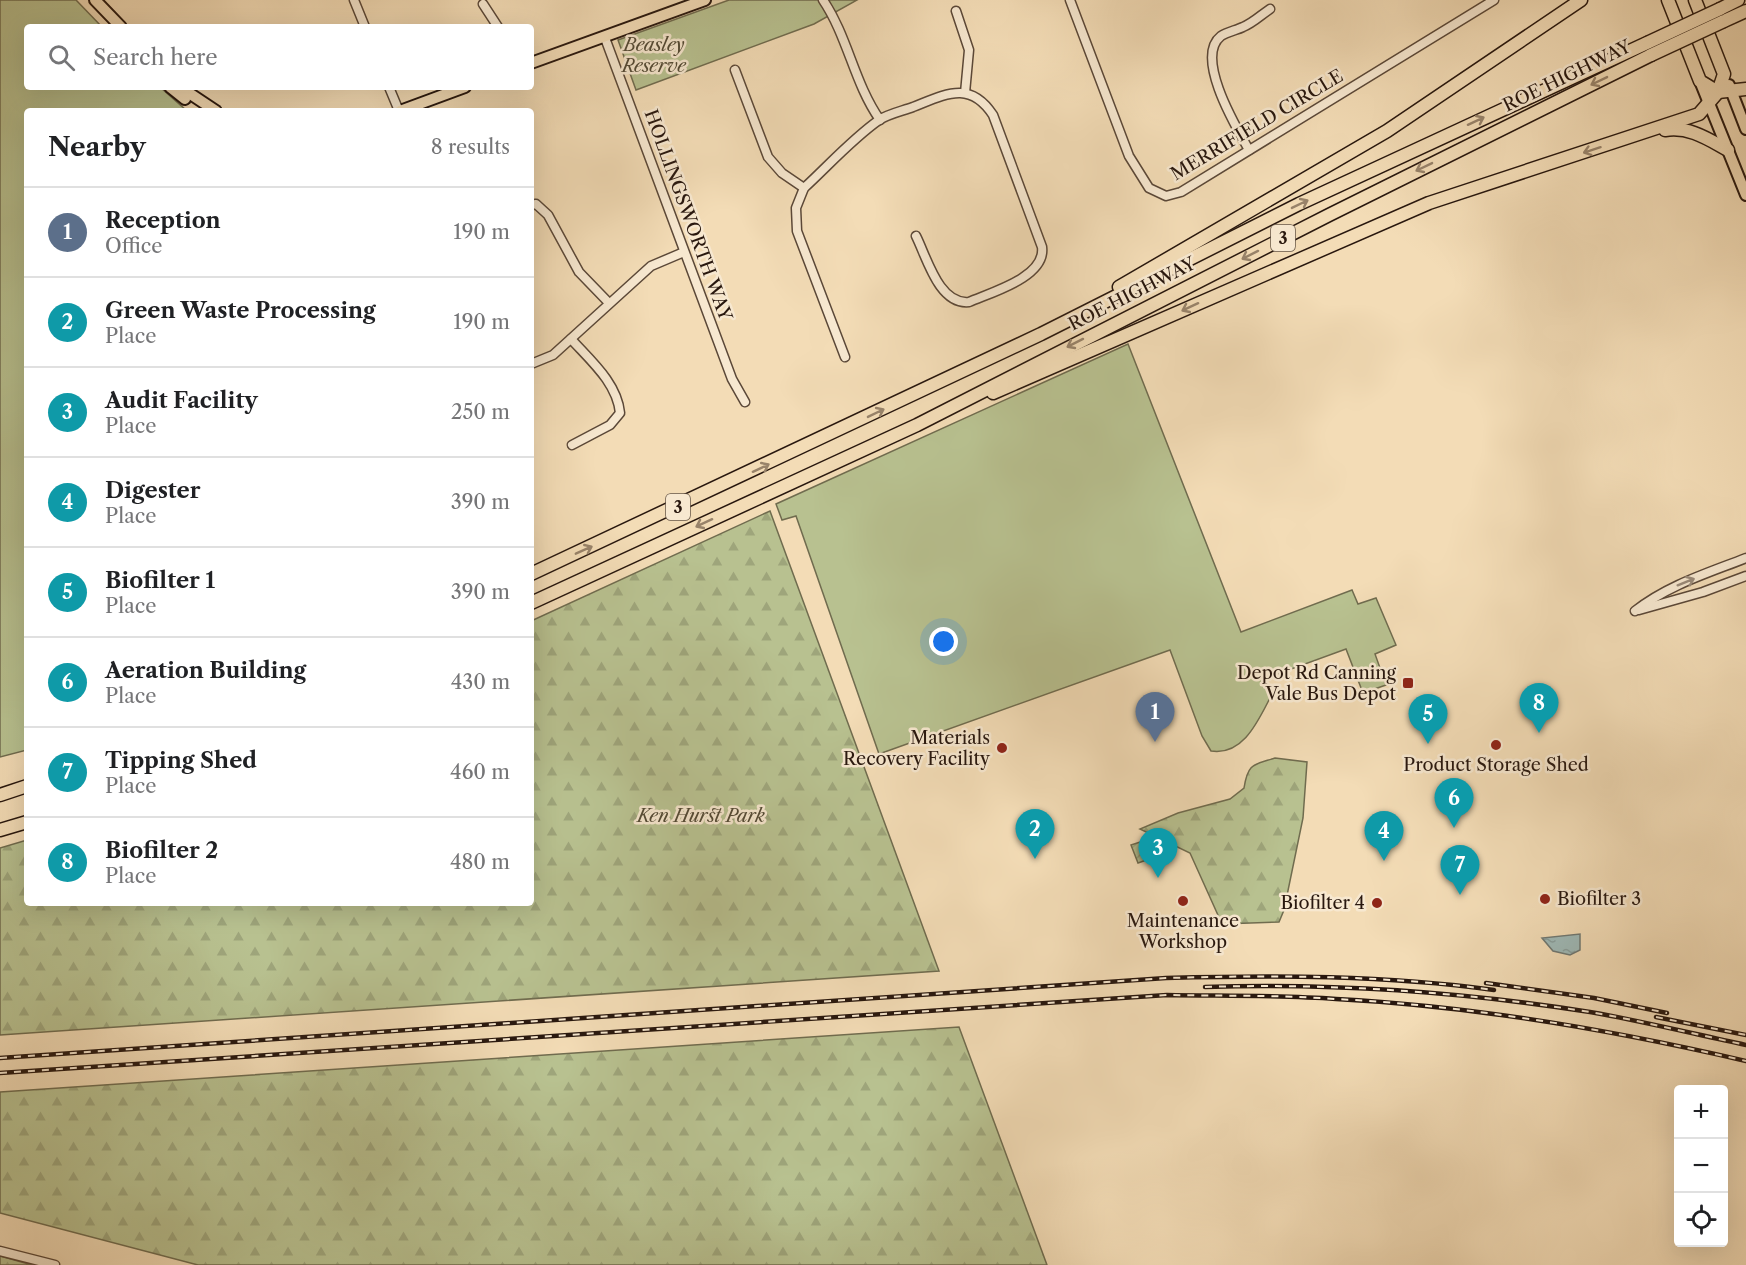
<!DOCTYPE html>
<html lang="en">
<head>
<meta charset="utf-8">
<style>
  body { margin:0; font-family:"Libre Caslon Text",serif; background:#f6f6f6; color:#202124 }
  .controls { position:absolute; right:18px; bottom:18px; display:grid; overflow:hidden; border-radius:6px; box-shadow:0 6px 24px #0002 }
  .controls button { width:54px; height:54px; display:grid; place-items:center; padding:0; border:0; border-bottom:2px solid #e0e0e0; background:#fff; color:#202124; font:30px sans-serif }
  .you { position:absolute; left:944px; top:642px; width:21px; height:21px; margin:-15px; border:4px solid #fff; border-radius:50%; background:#1a73e8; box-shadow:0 0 0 9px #1a73e833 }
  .badge { display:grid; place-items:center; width:39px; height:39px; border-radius:50%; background:#7c3aed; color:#fff; font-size:20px; font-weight:700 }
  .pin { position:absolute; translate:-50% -50px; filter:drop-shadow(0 2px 3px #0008) }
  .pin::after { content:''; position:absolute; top:32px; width:21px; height:18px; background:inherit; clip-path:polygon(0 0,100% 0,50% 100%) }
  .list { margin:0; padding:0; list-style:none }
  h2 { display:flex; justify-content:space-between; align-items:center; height:78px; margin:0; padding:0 24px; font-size:26px }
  h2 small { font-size:20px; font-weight:400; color:#757577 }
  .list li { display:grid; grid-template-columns:39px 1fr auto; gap:18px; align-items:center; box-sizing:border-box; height:90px; padding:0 24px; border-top:2px solid #e0e0e0 }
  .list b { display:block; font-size:22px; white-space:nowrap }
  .list p { margin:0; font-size:20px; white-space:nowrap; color:#757577 }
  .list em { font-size:20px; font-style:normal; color:#757577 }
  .icon { flex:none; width:33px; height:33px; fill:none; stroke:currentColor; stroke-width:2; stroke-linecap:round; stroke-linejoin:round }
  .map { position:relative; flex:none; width:1746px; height:1265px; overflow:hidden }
  .search { position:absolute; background:#fff; box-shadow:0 6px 24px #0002; left:24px; top:24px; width:510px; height:66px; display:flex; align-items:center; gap:15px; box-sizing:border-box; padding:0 21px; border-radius:6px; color:#757577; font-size:22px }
  .panel { position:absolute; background:#fff; box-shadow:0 6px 24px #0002; left:24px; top:108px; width:510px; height:798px; border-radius:6px }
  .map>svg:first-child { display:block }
  .green { fill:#b8c190; stroke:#706c4f; stroke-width:1.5 }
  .forest { fill:url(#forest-firs); stroke:#706c4f; stroke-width:1.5 }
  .garden { fill:url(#garden-furrows); stroke:#706c4f; stroke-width:1.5 }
  .water { fill:url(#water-ripples); stroke:#6f7873; stroke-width:1.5 }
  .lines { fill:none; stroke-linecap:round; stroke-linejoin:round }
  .minor-casing { stroke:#5b4838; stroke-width:11 }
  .major-casing { stroke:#28170e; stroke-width:14 }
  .highway-casing { stroke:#28170e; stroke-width:15 }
  .minor { stroke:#f7e8d0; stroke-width:8 }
  .major { stroke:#f3dcb6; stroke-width:10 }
  .highway { stroke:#f3dcb6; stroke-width:12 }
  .rail-casing { stroke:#28170e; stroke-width:4.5 }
  .rail { stroke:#f7e8d0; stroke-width:2; stroke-dasharray:7; stroke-linecap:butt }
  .highway-bridge-casing { stroke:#28170e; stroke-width:15; stroke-linecap:butt }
  .highway-bridge { stroke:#f3dcb6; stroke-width:12 }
  .oneway { stroke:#98836a }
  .oneway2 { stroke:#9a8a79 }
  .poi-dot { fill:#8f2418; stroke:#f7e8d0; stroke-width:2 }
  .labels { text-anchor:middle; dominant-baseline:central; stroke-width:5; stroke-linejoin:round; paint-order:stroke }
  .shield { fill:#f7e8d0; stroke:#665648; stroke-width:1.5 }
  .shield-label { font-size:16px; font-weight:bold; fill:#28170e }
  .park-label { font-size:18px; font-style:italic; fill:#534a35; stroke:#f7e8d0 }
  .street-label { font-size:18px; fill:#28170e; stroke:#f7e8d0 }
  .poi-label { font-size:18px; fill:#28170e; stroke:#f7e8d0; text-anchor:end }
</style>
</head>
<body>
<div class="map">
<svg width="1746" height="1265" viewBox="0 0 1746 1265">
  <defs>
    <pattern id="forest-firs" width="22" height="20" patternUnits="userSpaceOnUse" patternTransform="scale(1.5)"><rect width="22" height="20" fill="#b8c190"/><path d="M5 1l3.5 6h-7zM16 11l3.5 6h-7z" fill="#9ea57b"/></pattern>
    <pattern id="garden-furrows" width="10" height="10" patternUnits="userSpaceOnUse" patternTransform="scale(1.5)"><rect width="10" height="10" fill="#b8c190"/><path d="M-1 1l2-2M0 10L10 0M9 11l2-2" fill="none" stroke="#9ea57b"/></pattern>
    <pattern id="water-ripples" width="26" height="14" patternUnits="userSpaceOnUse" patternTransform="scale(1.5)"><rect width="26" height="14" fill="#9eb9b7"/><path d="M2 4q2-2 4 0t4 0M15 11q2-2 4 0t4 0" fill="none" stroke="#889e9c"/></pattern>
  </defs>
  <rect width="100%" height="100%" fill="#f3dcb6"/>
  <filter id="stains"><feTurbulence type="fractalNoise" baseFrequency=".00333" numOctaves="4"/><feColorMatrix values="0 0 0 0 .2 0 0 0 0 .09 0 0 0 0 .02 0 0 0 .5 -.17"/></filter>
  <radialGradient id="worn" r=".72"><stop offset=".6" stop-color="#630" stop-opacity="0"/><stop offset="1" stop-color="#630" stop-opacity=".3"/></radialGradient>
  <g class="green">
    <path d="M0,0H76L102,27H27V87H160L187,111H27V750L0,757Z"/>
    <path d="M729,0H857L814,24L636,90L618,40Z"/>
    <path d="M1128,344L1241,632L1352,590L1358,604L1376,598L1396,645L1375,654L1386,685L1363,693L1346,649L1264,679L1270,698C1258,721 1243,756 1211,751L1202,736L1170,650L879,754L796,516L782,520L776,504Z"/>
  </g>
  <g class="forest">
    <path d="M770,511L939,971L0,1035V848L27,840V903H531V621Z"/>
    <path d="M1275,758L1307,762L1303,818L1284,910L1279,922L1222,924L1190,853L1140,829L1178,813L1230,799L1244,788C1248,763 1253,765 1275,758Z"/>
    <path d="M959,1027L1047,1265H198L0,1213V1092Z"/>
    <path d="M0,1256L32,1265H0Z"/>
  </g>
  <path class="garden" d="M1143,841L1158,856L1138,863L1131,845Z"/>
  <path class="water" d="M1580,934V950L1570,955L1553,951L1542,938Z"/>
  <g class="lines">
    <g class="minor-casing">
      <g id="minor">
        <path d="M354,0L365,27"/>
        <path d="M823,0C848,37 854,83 880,120"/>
        <path d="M1070,0L1129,156L1149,188L1166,196L1181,192L1494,0"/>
        <path d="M483,4L498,27"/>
        <path d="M956,11L969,50L965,93"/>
        <path d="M605,38L732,379L745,402"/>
        <path d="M735,70L768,157L782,173L804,188"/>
        <path d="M389,87L399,111"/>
        <path d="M1249,150C1236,127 1194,57 1221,36C1227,32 1237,30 1243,27C1253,23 1261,15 1270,9"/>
        <path d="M531,205L536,204L548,215L579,272L609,303"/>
        <path d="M571,339C591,361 617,383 620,413L610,425L572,445"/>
        <path d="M845,357L797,231L796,208L804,188C828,166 852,139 879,120C888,114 902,111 913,107C946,94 970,80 993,115L1042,247C1046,277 992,292 969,302C939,305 927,258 916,236"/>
        <path d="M531,364L553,355L651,266L684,252"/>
        <path d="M1639,610L1703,592L1746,576"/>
        <path d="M1635,611C1668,585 1708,573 1746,558"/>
        <path d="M0,1251L55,1265"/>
      </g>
    </g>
    <g class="major-casing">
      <g id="major">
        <path d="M95,0L121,27"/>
        <path d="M531,63L705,0"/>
        <path d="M1700,81L1746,195"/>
        <path d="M1729,85L1746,129"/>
        <path d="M170,87L185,99"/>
        <path d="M180,87L216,111"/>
        <path d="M400,111L465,87"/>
      </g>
    </g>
    <g class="highway-casing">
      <g id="highway">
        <path d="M1668,0L1700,81L1718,92L1746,89"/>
        <path d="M1720,9L1738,0"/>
        <path d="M1724,21L1746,11"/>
        <path d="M1665,130C1689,126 1708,139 1728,150"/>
        <path d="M1119,287L1387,131L1581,0"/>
        <path d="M993,393L1429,203L1699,114L1718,92L1724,74L1695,0"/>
        <path d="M531,574L1041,334L1299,204L1647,43"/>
        <path d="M531,603L917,425L1329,215L1651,55"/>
        <path d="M0,795L27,786"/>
        <path d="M0,830L27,822"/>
      </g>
    </g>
    <use href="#minor" class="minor"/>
    <use href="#major" class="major"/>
    <use href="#highway" class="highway"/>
    <g class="rail-casing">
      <g id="rail">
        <path d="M1486,983L1594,998L1667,1013"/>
        <path d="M1205,987C1334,983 1463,992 1590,1012C1642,1021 1694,1034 1746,1045"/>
        <path d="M1656,1017L1746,1035"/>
        <path d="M0,1058L1166,978C1275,975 1385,975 1494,990"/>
        <path d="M0,1073L1167,995C1223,996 1280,995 1336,999C1474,1006 1612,1030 1746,1061"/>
      </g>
    </g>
    <use href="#rail" class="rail"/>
    <g class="highway-bridge-casing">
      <g id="highway-bridge">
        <path d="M1647,43L1720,9"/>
        <path d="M1651,55L1724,21"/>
      </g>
    </g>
    <use href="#highway-bridge" class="highway-bridge"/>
  </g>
  <defs><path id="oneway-shaft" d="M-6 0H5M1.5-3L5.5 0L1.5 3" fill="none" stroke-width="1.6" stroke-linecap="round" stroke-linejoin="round" transform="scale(1.5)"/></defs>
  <g class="oneway">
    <use href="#oneway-shaft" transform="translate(1599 81) rotate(154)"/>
    <use href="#oneway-shaft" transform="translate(1476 121) rotate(-25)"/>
    <use href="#oneway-shaft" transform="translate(1592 150) rotate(162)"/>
    <use href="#oneway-shaft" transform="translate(1424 167) rotate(154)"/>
    <use href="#oneway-shaft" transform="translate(1300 204) rotate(-26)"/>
    <use href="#oneway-shaft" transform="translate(1250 255) rotate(153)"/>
    <use href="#oneway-shaft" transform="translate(1190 307) rotate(155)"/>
    <use href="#oneway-shaft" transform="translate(1075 343) rotate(153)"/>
    <use href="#oneway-shaft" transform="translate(876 413) rotate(-26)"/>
    <use href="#oneway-shaft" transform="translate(761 468) rotate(-25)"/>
    <use href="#oneway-shaft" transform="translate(704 523) rotate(155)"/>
    <use href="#oneway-shaft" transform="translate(584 550) rotate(-24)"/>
  </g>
  <use class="oneway2" href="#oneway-shaft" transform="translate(1686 582) rotate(-22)"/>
  <g class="poi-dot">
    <rect x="1402" y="677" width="12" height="12" rx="3"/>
    <circle cx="1496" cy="745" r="6"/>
    <circle cx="1002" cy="748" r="6"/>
    <circle cx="1545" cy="899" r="6"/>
    <circle cx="1183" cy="901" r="6"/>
    <circle cx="1377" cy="903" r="6"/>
  </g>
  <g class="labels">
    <g class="shield">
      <rect x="1271" y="225" width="24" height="26" rx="4.5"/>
      <rect x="666" y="494" width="24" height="26" rx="4.5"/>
    </g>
    <g class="shield-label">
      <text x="1283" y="238">3</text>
      <text x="678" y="507">3</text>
    </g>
    <g class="park-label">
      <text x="654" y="45">Beasley<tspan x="654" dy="21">Reserve</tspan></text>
      <text x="701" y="816">Ken Hurst Park</text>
    </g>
    <g class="street-label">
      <text transform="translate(1567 76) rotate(-26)">ROE HIGHWAY</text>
      <text transform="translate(1257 125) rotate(-31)">MERRIFIELD CIRCLE</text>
      <text transform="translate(688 215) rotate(70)">HOLLINGSWORTH WAY</text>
      <text transform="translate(1132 294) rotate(-27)">ROE HIGHWAY</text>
    </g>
    <g class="poi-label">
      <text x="1396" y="673">Depot Rd Canning<tspan x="1396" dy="21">Vale Bus Depot</tspan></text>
      <text x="990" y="738">Materials<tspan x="990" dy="21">Recovery Facility</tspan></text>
      <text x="1496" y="765" text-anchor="middle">Product Storage Shed</text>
      <text x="1557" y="899" text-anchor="start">Biofilter 3</text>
      <text x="1365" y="903">Biofilter 4</text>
      <text x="1183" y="921" text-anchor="middle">Maintenance<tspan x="1183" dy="21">Workshop</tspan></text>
    </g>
  </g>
  <rect width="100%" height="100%" filter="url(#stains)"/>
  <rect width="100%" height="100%" fill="url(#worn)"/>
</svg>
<div class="controls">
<button>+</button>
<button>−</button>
<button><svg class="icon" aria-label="locate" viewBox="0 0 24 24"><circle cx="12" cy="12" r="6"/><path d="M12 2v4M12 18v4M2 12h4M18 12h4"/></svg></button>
</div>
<div class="you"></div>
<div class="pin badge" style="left:1155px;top:742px;background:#5c6f8a">1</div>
<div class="pin badge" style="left:1035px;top:859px;background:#0f9aa8">2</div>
<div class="pin badge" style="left:1158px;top:878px;background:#0f9aa8">3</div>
<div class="pin badge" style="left:1384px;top:861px;background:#0f9aa8">4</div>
<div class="pin badge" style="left:1428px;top:744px;background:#0f9aa8">5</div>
<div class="pin badge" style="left:1454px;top:828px;background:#0f9aa8">6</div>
<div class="pin badge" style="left:1460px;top:895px;background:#0f9aa8">7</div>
<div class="pin badge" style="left:1539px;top:733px;background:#0f9aa8">8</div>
<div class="search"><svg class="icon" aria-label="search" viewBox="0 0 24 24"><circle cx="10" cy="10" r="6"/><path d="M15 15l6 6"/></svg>Search here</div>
<section class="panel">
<h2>Nearby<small>8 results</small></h2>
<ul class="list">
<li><span class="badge" style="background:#5c6f8a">1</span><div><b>Reception</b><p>Office</p></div><em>190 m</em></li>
<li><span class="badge" style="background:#0f9aa8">2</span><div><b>Green Waste Processing</b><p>Place</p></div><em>190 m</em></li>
<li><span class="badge" style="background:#0f9aa8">3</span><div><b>Audit Facility</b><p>Place</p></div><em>250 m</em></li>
<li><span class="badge" style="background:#0f9aa8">4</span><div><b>Digester</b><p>Place</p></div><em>390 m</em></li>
<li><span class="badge" style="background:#0f9aa8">5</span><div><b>Biofilter 1</b><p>Place</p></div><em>390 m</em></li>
<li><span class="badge" style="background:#0f9aa8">6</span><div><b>Aeration Building</b><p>Place</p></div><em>430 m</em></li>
<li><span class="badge" style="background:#0f9aa8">7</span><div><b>Tipping Shed</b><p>Place</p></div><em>460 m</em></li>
<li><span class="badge" style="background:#0f9aa8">8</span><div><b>Biofilter 2</b><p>Place</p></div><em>480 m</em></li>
</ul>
</section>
</div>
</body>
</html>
